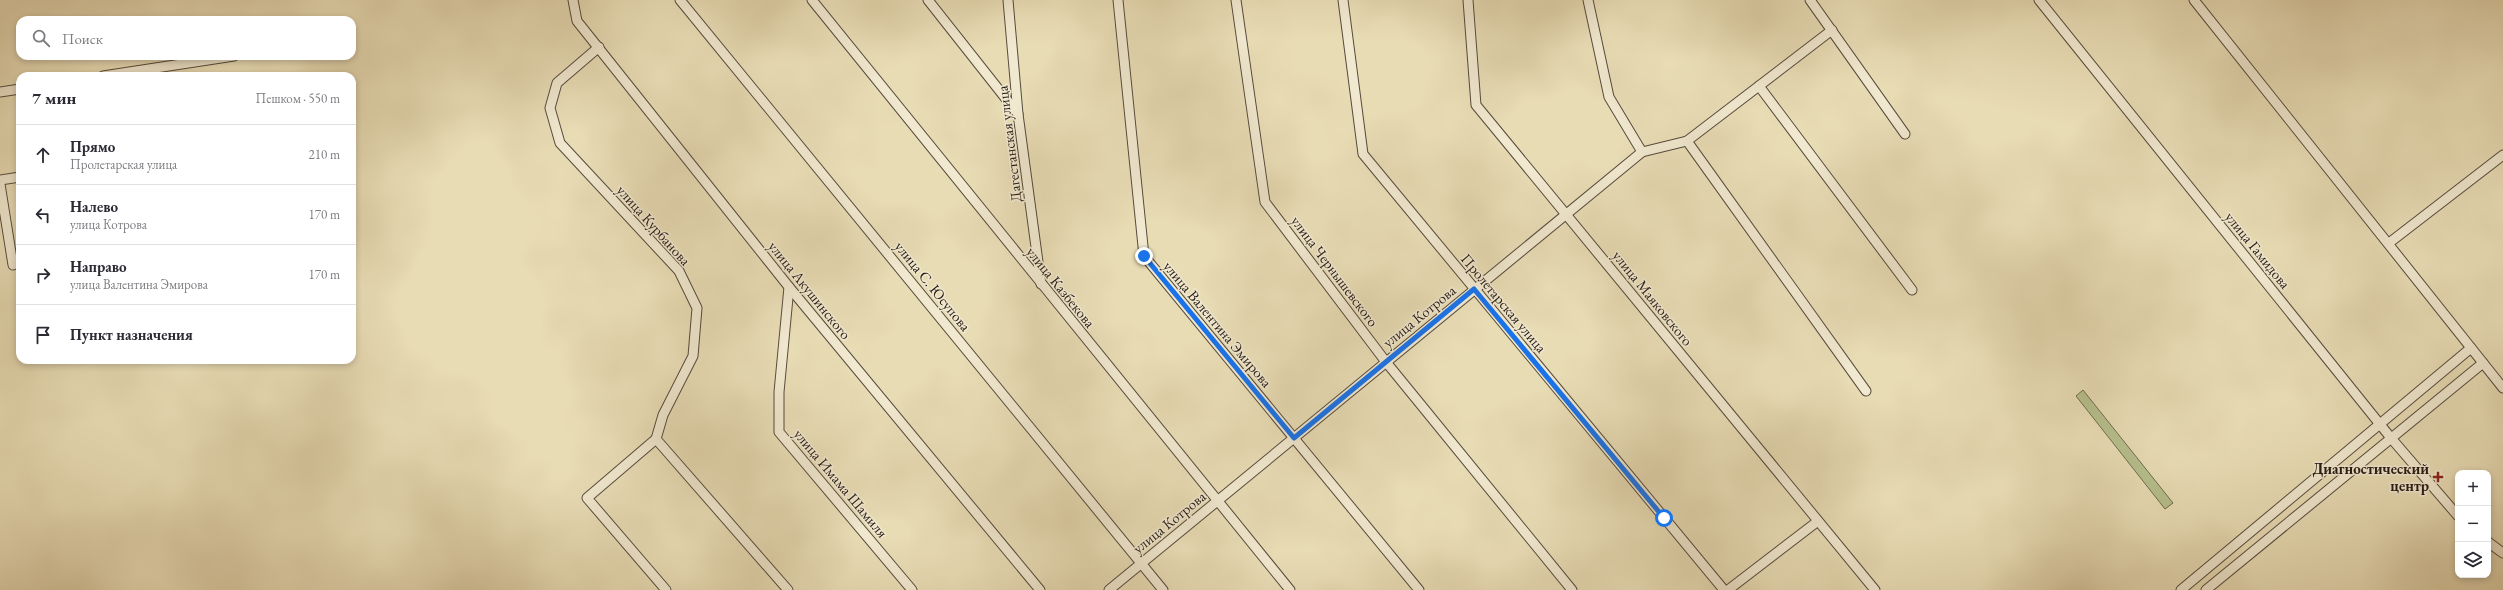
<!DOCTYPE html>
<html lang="ru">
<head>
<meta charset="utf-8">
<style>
  body { margin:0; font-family:"EB Garamond",serif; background:#f2f2f3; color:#2b2b33 }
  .controls { position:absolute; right:12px; bottom:12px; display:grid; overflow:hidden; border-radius:8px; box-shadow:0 2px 6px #0003 }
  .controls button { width:36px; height:36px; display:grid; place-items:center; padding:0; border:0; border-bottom:1px solid #e1e1e2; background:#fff; color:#2b2b33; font:20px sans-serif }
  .stop { position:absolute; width:12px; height:12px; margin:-9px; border:3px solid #1a73e8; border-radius:50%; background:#fff }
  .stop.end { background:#1a73e8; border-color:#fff; box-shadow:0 1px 4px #0008 }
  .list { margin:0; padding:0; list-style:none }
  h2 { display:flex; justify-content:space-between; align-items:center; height:52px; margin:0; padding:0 16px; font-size:17px }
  h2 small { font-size:13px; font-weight:400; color:#7c7c81 }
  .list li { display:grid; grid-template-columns:26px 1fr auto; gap:12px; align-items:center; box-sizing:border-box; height:60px; padding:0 16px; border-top:1px solid #e1e1e2 }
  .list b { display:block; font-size:15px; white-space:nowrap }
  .list p { margin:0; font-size:13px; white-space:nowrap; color:#7c7c81 }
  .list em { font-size:13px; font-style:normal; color:#7c7c81 }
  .icon { flex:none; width:22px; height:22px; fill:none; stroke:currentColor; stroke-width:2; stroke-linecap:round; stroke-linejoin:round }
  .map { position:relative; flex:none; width:2503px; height:590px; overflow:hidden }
  .search { position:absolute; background:#fff; box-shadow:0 2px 6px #0003; left:16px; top:16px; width:340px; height:44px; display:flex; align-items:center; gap:10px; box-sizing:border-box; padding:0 14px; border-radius:12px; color:#7c7c81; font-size:15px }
  .panel { position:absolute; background:#fff; box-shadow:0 2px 6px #0003; left:16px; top:72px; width:340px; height:292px; border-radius:12px }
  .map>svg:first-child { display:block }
  .green { fill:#b6c08d; stroke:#6e6e51 }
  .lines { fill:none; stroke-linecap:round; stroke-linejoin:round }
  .minor-casing { stroke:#564b3d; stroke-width:11 }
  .minor { stroke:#f0e8cf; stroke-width:9 }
  .route { stroke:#1a73e8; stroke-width:5 }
  .poi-dot { fill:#8f2418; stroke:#f0e8cf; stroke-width:1.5 }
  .labels { text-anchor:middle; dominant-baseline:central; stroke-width:3; stroke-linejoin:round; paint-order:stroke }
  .street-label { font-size:15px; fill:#261b15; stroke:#f0e8cf }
  .poi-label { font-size:15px; font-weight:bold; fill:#261b15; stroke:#f0e8cf; text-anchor:end }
</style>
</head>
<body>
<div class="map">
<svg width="2503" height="590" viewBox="0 0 2503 590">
  <rect width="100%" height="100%" fill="#e8dcb5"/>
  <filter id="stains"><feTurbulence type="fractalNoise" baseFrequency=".005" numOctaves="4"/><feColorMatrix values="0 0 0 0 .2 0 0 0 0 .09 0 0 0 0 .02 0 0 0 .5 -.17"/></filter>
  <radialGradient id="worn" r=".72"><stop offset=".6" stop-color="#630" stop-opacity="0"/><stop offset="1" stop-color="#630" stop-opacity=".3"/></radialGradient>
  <path class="green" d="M2083,390L2173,503L2165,509L2076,396Z"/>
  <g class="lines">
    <g class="minor-casing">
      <g id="minor">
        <path d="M573,0L577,21L789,287L1040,590"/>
        <path d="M680,0L1163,590"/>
        <path d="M812,0L1290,590"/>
        <path d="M928,0L1018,114"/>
        <path d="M1008,0L1018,114L1041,284"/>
        <path d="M1118,0L1144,256L1419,590"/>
        <path d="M1236,0L1265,202L1386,362L1572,590"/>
        <path d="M1343,0L1363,154L1724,590"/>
        <path d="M1468,0L1476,105L1875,590"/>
        <path d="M1588,0L1609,97L1642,152"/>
        <path d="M1810,0L1905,134"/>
        <path d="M2039,0L2391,438L2458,516"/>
        <path d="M2194,0L2503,388"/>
        <path d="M599,47L557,83L550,108L560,143L679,271L697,308L693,356L663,415L656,439L788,590"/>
        <path d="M103,76L234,56"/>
        <path d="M1759,86L1912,290"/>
        <path d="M0,92L20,89"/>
        <path d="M1687,141L1866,391"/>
        <path d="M0,180L20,177"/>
        <path d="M0,184L13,265"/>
        <path d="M2389,243L2503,155"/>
        <path d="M789,287L779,392V432L912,590"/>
        <path d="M656,439L587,498L666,590"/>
        <path d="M2488,542L2503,553"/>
        <path d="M1109,590L1642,152L1687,141L1832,30"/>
        <path d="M1728,590L1818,521"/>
        <path d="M2181,590L2471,348"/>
        <path d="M2206,590L2483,363"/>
      </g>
    </g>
    <use href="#minor" class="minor"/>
  </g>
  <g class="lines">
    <path class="route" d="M1144,256L1294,438L1474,289L1664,518"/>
  </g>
  <path class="poi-dot" d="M2436 471h4v4h4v4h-4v4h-4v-4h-4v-4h4z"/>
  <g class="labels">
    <g class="street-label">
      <text transform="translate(1009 144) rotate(-97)">Дагестанская улица</text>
      <text transform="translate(654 225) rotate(48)">улица Курбанова</text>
      <text transform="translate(2258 250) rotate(51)">улица Гамидова</text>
      <text transform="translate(1335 271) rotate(53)">улица Чернышевского</text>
      <text transform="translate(933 286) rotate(51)">улица С. Юсупова</text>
      <text transform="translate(1061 287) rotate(51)">улица Казбекова</text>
      <text transform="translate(810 290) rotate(51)">улица Акушинского</text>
      <text transform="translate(1653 298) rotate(51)">улица Маяковского</text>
      <text transform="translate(1504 303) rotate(50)">Пролетарская улица</text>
      <text transform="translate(1419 316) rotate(-39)">улица Котрова</text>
      <text transform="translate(1218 324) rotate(50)">улица Валентина Эмирова</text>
      <text transform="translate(841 483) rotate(50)">улица Имама Шамиля</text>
      <text transform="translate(1169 522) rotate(-39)">улица Котрова</text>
    </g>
    <g class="poi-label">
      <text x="2429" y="468">Диагностический<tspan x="2429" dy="17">центр</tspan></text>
    </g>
  </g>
  <rect width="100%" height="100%" filter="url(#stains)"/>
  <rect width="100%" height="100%" fill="url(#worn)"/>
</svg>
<div class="controls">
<button>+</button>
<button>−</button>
<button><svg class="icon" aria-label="layers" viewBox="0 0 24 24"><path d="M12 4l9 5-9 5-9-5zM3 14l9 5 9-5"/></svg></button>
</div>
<div class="stop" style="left:1664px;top:518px"></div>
<div class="stop end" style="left:1144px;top:256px"></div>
<div class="search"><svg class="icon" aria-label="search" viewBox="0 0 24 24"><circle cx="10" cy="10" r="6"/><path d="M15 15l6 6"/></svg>Поиск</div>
<section class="panel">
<h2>7 мин<small>Пешком · 550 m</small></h2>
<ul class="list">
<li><svg class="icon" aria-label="ahead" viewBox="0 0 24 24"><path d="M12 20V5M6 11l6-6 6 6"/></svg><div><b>Прямо</b><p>Пролетарская улица</p></div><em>210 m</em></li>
<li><svg class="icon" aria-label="left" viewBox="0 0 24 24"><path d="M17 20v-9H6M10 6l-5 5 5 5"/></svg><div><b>Налево</b><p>улица Котрова</p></div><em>170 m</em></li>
<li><svg class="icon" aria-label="right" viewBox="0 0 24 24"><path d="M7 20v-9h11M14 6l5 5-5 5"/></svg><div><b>Направо</b><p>улица Валентина Эмирова</p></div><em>170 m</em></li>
<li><svg class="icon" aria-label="arrive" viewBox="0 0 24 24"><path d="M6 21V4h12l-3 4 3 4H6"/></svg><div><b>Пункт назначения</b></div></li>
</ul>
</section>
</div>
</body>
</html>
